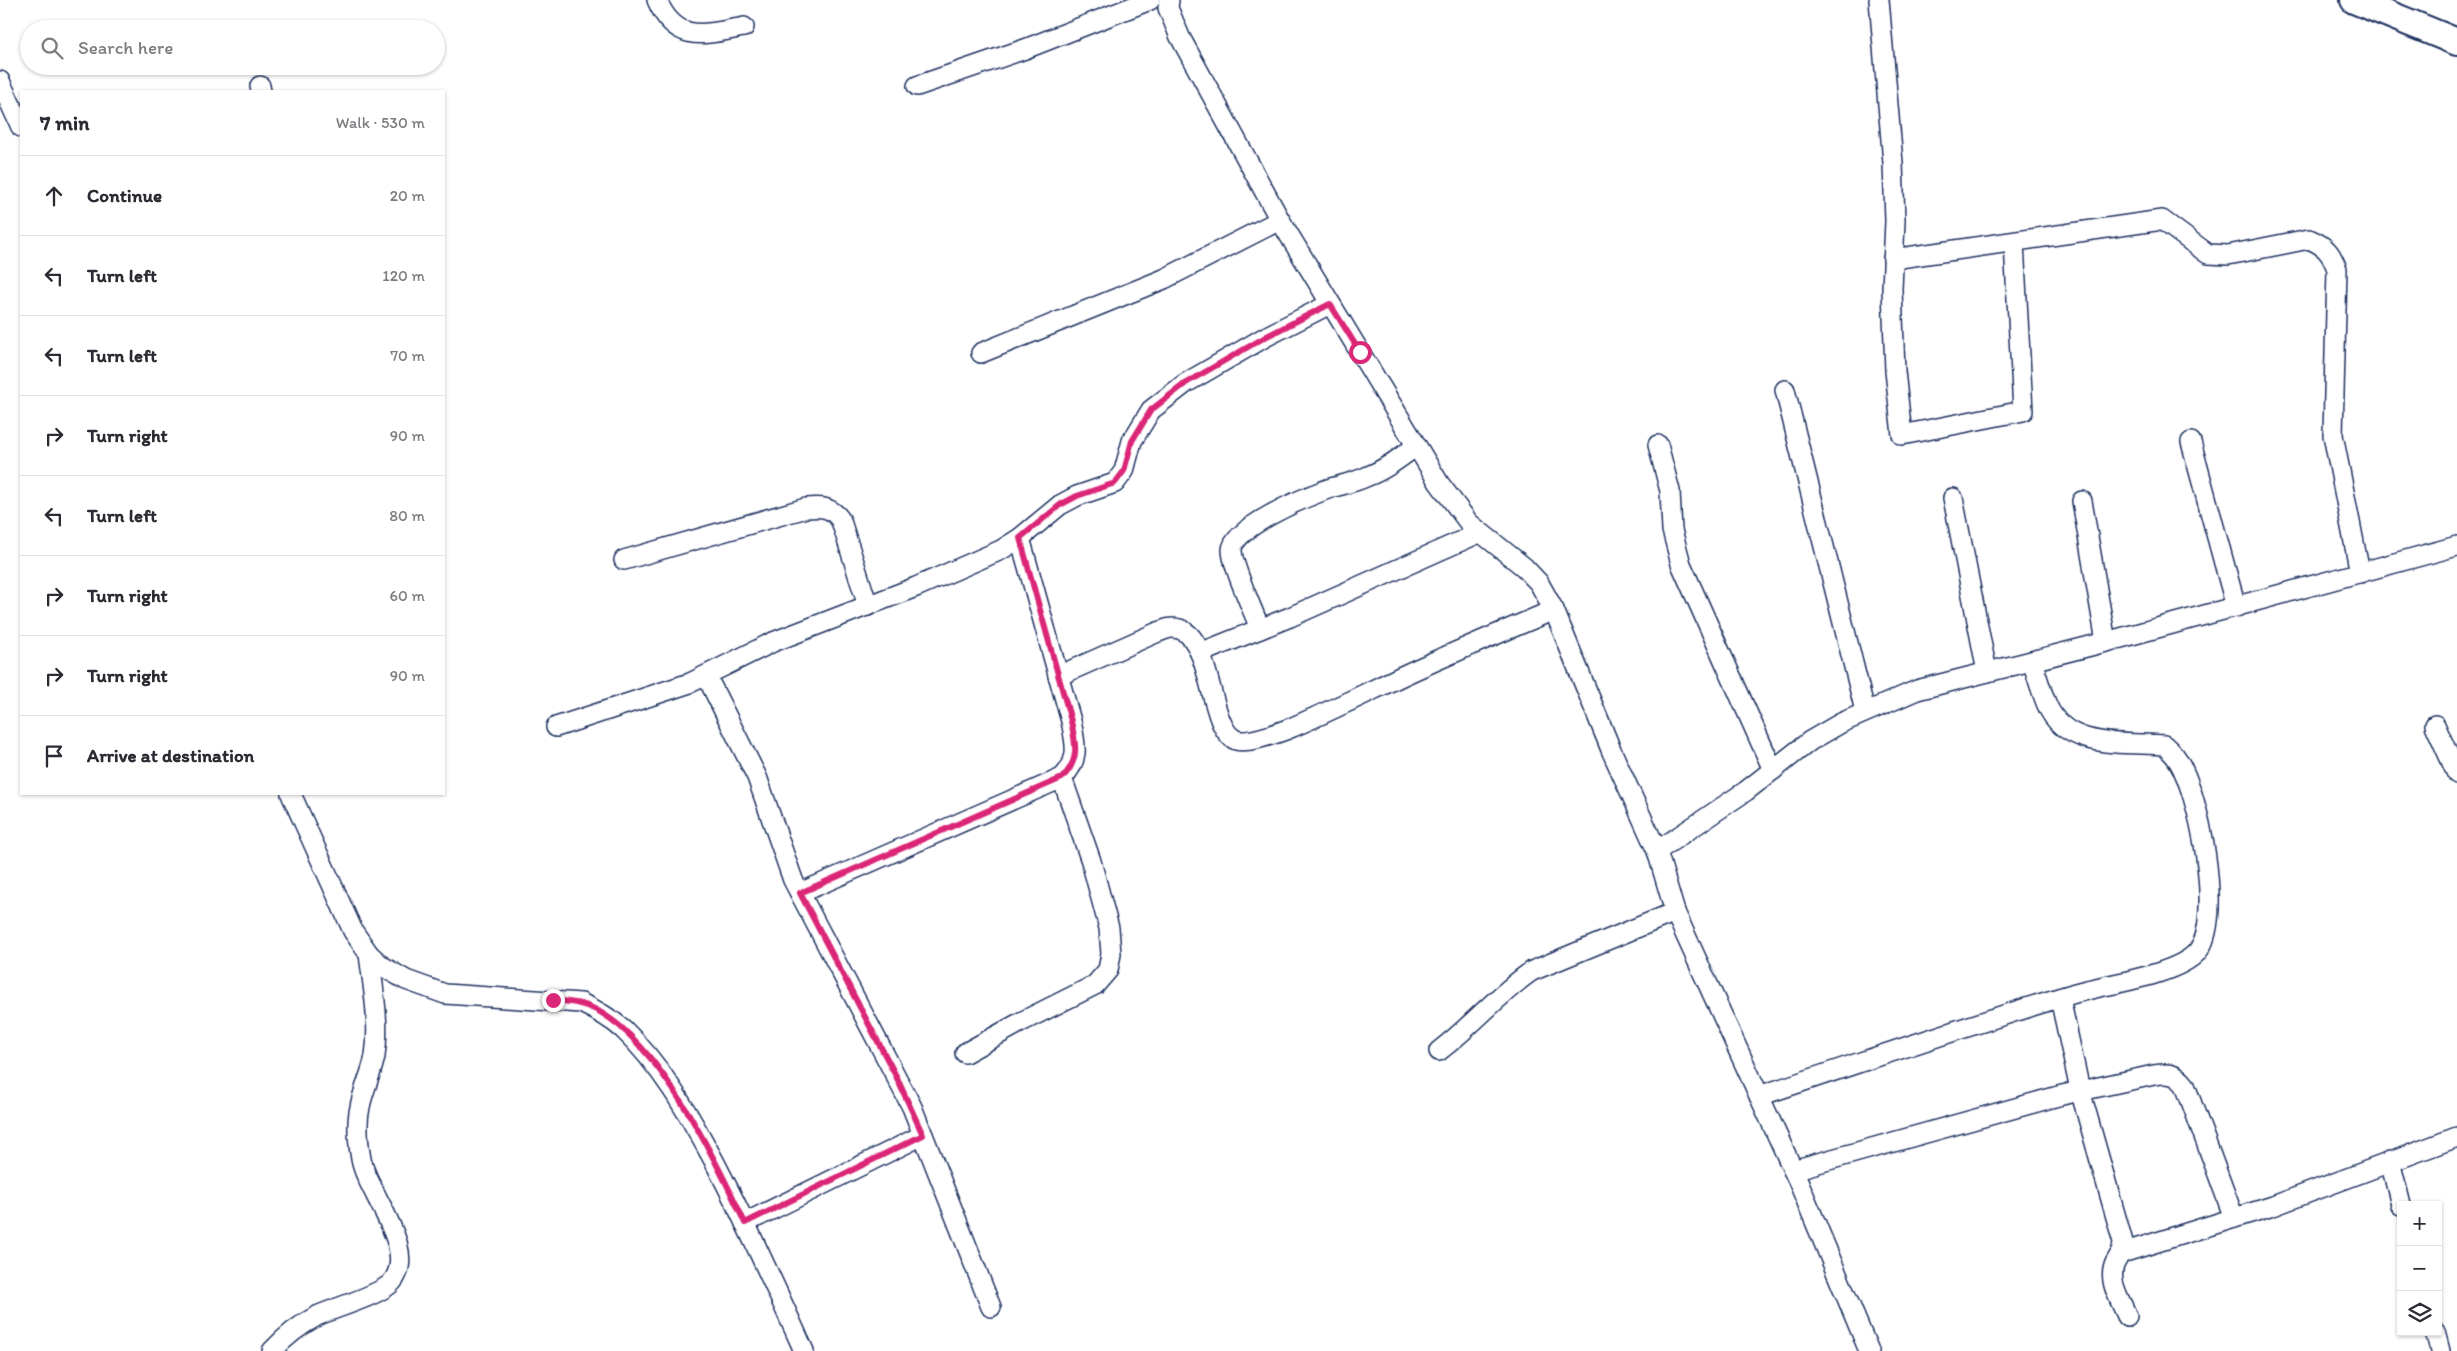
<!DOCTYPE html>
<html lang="en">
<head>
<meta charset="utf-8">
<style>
  body { margin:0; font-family:Itim,sans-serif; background:#f2f2f3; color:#2b2b33 }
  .controls { position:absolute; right:15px; bottom:15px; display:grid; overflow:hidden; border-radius:0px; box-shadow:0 1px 4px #0004 }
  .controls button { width:45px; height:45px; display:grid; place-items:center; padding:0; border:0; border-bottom:1px solid #e1e1e2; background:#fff; color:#2b2b33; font:25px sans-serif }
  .stop { position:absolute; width:15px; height:15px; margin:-11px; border:4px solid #db2777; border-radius:50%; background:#fff }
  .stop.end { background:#db2777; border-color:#fff; box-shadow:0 1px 5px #0008 }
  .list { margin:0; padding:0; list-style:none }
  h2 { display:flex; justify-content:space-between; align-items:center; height:65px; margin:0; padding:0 20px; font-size:21px }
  h2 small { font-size:16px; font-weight:400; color:#7c7c81 }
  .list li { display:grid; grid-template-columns:32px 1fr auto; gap:15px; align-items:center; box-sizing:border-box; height:80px; padding:0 20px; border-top:1px solid #e1e1e2 }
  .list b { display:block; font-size:19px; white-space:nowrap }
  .list em { font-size:16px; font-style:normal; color:#7c7c81 }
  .icon { flex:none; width:28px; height:28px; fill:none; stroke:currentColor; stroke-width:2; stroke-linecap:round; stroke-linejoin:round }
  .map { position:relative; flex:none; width:2457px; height:1351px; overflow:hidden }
  .search { position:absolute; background:#fff; box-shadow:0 1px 4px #0004; left:20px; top:20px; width:425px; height:55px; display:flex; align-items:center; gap:12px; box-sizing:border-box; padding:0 18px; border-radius:28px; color:#7c7c81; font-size:19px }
  .panel { position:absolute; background:#fff; box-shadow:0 1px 4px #0004; left:20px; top:90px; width:425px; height:705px; border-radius:0px }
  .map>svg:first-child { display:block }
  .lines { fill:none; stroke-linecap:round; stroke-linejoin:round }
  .minor-casing { stroke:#1b2f5e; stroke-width:22 }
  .secondary-casing { stroke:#1b2f5e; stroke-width:30 }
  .minor { stroke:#fff; stroke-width:19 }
  .secondary { stroke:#fff; stroke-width:26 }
  .route { stroke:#db2777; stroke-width:6 }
</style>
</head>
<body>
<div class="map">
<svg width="2457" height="1351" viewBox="0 0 2457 1351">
  <rect width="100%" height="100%" fill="#fff"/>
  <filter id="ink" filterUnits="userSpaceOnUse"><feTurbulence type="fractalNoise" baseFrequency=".02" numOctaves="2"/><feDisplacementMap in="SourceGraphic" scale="10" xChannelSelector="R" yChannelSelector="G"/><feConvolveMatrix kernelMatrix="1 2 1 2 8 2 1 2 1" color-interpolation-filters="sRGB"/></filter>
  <g filter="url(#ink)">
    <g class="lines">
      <g class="minor-casing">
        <g id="minor">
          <path d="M657,0C676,45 705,34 744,27"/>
          <path d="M1169,0L1168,8L1180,37L1280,220L1439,483L1469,523L1524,567L1539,583L1554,610L1612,752L1657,851L1675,912L1799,1183L1869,1351"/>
          <path d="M1879,0L1893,163L1895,221L1892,289L1895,371L1902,435L2023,411L2014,243"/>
          <path d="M0,81L21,127"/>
          <path d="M260,86L261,91"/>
          <path d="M917,86L1025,49L1150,0"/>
          <path d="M1893,259L2162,220L2208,254L2228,255L2309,239C2326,246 2331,253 2337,269L2333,435L2360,573"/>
          <path d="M981,353L1164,279L1280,220"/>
          <path d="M1785,390L1865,711"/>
          <path d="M2191,442L2236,607"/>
          <path d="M1658,445L1670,491L1672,530L1681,564L1773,770"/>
          <path d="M1953,498L1987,672"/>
          <path d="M2082,501L2106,642"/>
          <path d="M624,560L806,508C821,507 832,506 841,521L868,606"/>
          <path d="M1260,629C1254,612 1232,566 1232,550C1232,528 1306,497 1325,490C1339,485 1354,483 1368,476C1386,469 1401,457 1416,446"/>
          <path d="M1200,653L1290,617L1479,533"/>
          <path d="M1058,676L1158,632C1162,631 1167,628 1172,628C1214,627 1206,728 1236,740C1248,744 1277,733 1288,729C1327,713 1366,693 1404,675C1454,652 1504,631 1554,610"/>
          <path d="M707,677L757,777L793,880L912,1107L991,1307"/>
          <path d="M2435,725L2457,774"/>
          <path d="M556,727L690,683L773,642L916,587L1001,550L1020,538L1060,505L1077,496L1115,483L1124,471L1132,441L1151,410L1186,383L1267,336L1330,304"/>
          <path d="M291,794L353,931L369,954L382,966L406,980L445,994L581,1003C596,1010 610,1018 623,1029C661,1065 688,1113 713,1159C746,1222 775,1286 804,1351"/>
          <path d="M1657,851L1746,791L1810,741L1841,723L1917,690L2106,642L2457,546"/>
          <path d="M800,893L1062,778C1080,760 1076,745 1071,721L1020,538"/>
          <path d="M2060,998L2080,1090L2123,1242C2122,1253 2120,1254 2115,1263C2107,1281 2120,1299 2127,1316"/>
          <path d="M1439,1051C1472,1026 1498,994 1532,971L1675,912"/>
          <path d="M965,1053L1023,1021L1095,985L1108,970L1111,954L1109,928L1091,861L1062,778"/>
          <path d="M1759,1096C1863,1062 1967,1025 2072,994C2104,984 2176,976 2197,952C2225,921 2199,787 2175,756C2172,752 2168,749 2164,745C2123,742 2066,750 2047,705C2041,691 2037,676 2032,661"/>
          <path d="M2390,1161L2401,1205"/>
          <path d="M1793,1170L2062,1095L2154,1075C2168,1073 2176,1073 2185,1085L2234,1218"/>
          <path d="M745,1223L923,1135"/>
          <path d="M2122,1253L2273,1206L2457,1137"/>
          <path d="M2435,1332L2440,1351"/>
          <path d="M272,1351C285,1337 300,1325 317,1316C334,1308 381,1295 392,1282C419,1250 367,1193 361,1159C358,1142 356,1124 360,1107C363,1090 372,1073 375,1056C380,1023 373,987 369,954"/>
        </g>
      </g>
      <g class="secondary-casing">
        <path id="secondary" d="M2354,0L2457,42"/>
      </g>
      <use href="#minor" class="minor"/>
      <use href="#secondary" class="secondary"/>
    </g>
  </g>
  <g class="lines" filter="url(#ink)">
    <path class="route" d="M553,1000C571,1002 585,1003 600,1012C661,1047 716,1160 745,1223L923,1135L896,1076L800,893L1062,778C1080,760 1076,744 1071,721L1020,538L1060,505L1077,496L1115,483L1124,471L1132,441L1151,410L1186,383L1267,336L1330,304L1360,352"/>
  </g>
</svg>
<div class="controls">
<button>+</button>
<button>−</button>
<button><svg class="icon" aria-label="layers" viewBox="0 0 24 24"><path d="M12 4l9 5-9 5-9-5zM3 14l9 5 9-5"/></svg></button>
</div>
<div class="stop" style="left:1360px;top:352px"></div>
<div class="stop end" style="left:553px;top:1000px"></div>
<div class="search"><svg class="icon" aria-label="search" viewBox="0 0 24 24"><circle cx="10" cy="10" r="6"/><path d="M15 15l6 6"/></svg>Search here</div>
<section class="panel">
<h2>7 min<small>Walk · 530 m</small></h2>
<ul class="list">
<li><svg class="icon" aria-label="ahead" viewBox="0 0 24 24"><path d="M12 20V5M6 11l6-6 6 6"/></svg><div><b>Continue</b></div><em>20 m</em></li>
<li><svg class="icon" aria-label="left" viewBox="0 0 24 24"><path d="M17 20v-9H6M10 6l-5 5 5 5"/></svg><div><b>Turn left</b></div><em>120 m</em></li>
<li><svg class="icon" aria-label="left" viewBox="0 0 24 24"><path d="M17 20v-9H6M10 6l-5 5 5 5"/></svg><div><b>Turn left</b></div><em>70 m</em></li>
<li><svg class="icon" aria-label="right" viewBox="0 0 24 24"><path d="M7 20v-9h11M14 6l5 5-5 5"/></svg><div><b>Turn right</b></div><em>90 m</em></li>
<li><svg class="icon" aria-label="left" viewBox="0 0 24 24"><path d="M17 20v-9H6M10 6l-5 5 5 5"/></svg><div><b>Turn left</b></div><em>80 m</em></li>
<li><svg class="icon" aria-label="right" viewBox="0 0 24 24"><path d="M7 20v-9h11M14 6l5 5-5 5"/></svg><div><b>Turn right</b></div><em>60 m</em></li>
<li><svg class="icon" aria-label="right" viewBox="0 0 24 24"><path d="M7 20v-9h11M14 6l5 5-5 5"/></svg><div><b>Turn right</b></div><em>90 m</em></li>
<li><svg class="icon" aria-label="arrive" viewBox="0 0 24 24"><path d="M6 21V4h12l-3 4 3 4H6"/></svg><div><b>Arrive at destination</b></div></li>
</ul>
</section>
</div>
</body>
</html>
